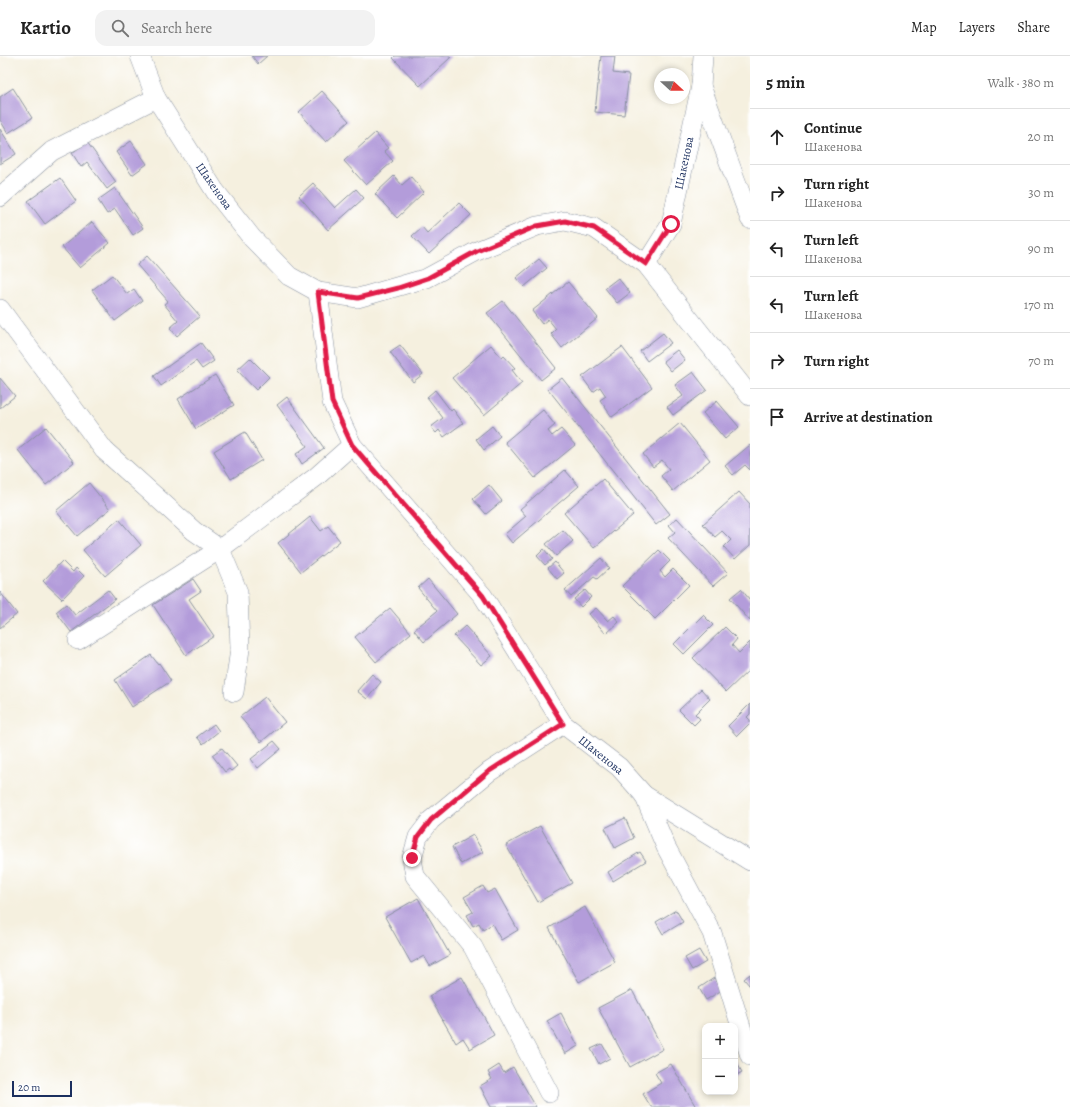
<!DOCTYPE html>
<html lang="en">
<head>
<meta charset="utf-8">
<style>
  body { margin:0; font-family:Alegreya,serif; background:#f2f2f2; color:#222 }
  .controls { position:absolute; right:12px; bottom:12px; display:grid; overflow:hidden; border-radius:8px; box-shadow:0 2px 6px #0003 }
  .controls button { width:36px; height:36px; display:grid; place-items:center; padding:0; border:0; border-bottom:1px solid #e0e0e0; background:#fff; color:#222; font:20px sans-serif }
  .compass { position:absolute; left:654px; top:12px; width:36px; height:36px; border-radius:50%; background:#fff; box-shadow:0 2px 6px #0003; rotate:111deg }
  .scale { position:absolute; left:12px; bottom:10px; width:60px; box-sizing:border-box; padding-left:4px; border:2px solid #1b2f5e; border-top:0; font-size:11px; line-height:14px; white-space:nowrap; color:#1b2f5e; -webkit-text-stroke:3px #fff; paint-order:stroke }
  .stop { position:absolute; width:12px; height:12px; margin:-9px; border:3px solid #e11d48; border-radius:50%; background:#fff }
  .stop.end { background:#e11d48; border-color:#fff; box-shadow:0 1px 4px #0008 }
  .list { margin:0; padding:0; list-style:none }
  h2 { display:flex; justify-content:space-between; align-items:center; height:52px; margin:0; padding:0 16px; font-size:17px }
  h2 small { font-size:13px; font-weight:400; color:#767676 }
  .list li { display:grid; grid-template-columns:26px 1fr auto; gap:12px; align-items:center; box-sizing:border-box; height:56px; padding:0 16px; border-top:1px solid #e0e0e0 }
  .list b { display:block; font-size:15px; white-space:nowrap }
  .list p { margin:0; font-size:13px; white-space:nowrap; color:#767676 }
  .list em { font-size:13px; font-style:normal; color:#767676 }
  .icon { flex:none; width:22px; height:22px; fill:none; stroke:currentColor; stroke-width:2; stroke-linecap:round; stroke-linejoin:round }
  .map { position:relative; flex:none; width:750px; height:1051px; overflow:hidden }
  header { display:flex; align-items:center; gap:24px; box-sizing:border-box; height:56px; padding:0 20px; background:#fff; border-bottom:1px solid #e0e0e0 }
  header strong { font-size:19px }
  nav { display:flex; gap:22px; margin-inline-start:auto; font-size:14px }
  .search { width:280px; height:36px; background:#f2f2f2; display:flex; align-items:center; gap:10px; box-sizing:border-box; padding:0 14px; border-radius:12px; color:#767676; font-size:15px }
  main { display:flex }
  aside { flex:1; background:#fff }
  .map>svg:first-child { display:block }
  .building { fill:#b39cda }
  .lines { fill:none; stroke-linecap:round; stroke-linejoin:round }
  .street-casing { stroke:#88909e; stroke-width:20 }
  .street { stroke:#fff; stroke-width:19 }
  .route { stroke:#e11d48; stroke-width:5 }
  .labels { text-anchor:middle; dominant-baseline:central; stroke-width:4; stroke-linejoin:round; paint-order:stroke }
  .street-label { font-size:12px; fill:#1b2f5e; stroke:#fff }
</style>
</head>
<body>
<header>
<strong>Kartio</strong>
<div class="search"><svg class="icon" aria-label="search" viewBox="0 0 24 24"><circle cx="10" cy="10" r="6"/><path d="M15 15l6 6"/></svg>Search here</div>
<nav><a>Map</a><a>Layers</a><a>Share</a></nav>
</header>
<main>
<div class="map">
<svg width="750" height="1051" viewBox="0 0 750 1051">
  <rect width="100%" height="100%" fill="#fff"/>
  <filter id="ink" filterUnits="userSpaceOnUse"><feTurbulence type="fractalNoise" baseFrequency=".025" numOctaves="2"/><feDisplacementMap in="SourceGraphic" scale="8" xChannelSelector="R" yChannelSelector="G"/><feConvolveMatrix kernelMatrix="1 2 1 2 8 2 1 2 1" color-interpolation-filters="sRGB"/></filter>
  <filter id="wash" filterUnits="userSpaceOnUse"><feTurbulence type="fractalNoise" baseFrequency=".012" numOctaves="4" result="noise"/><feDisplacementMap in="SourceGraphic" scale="16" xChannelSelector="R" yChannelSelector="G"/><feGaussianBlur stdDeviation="0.9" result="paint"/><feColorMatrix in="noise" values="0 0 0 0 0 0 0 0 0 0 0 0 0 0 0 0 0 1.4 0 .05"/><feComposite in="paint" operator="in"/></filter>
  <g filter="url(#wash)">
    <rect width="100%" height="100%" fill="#f5f0df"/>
    <g id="blocks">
      <g class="building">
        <path d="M252,0H267L258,8Z"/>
        <path d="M395,0H450L451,1L420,30L393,2Z"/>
        <path d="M601,0H615L613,17L629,19L624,59L595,56Z"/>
        <path d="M13,32L32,62L8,77L0,64V41Z"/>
        <path d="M322,35L349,65L326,86L299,56Z"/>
        <path d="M0,73L16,98L0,108Z"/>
        <path d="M375,77L388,92L384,95L393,105L366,129L344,105Z"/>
        <path d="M131,85L147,108L132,119L116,96Z"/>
        <path d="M87,86L116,126L107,133L87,106L81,111L72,97Z"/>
        <path d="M394,120L402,129L411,121L424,136L397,162L375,138Z"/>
        <path d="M60,122L76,145L45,168L28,145Z"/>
        <path d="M313,127L335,152L356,133L364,142L328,174L299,140Z"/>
        <path d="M115,132L143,172L133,179L115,153L107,158L98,144Z"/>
        <path d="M459,147L471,159L429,198L412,180L422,171L427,177Z"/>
        <path d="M92,166L110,187L80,212L62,191Z"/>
        <path d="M147,200L200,260L177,280L170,272L178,265L164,248L168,245L137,209Z"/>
        <path d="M539,203L547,212L524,231L516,222Z"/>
        <path d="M112,219L127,238L134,233L142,245L115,265L92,234Z"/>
        <path d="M618,222L630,237L617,247L605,232Z"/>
        <path d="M568,226L598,262L562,292L551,278L556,273L548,263L542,268L532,255Z"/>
        <path d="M503,245L556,312L541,324L487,257Z"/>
        <path d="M663,277L671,287L647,305L640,295Z"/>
        <path d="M201,287L214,305L202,313L196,305L161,330L154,320Z"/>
        <path d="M400,289L423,318L413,326L390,296Z"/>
        <path d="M491,289L502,302L504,300L515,312L512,314L522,327L484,359L452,322Z"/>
        <path d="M622,291L652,331L612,361L600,344L606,340L600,331L593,336L582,321Z"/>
        <path d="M677,294L685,304L671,315L663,305Z"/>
        <path d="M250,302L269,321L256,334L237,314Z"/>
        <path d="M693,316L707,334L673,359L667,351L683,340L675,329Z"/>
        <path d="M215,319L234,349L196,373L178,343Z"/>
        <path d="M0,322L15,340L0,352Z"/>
        <path d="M562,322L670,458L656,469L548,333Z"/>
        <path d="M435,334L451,355L453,353L463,367L444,381L439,374L436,377L431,371L443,362L427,341Z"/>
        <path d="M287,341L324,392L302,408L296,398L307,390L277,349Z"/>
        <path d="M717,345L739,371L725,383L703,357Z"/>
        <path d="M543,354L555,369L548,375L552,380L561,373L575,389L535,422L505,386Z"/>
        <path d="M680,367L710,404L673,435L661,420L669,413L662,404L653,411L643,398Z"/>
        <path d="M492,370L500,380L484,394L476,383Z"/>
        <path d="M46,371L74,406L46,429L18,394Z"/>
        <path d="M245,376L262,404L231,423L214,395Z"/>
        <path d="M750,389V414L745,409L733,419L725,410Z"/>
        <path d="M565,414L579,430L512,487L505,478L526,460L520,453Z"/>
        <path d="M603,423L633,459L594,492L564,457Z"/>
        <path d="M89,427L110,453L77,480L56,455Z"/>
        <path d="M489,429L502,445L486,458L473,443Z"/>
        <path d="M739,436L750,448V489L735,503L724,491L731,484L722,475L715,481L703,468Z"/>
        <path d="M310,461L321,475L328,470L340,485L301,516L278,487Z"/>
        <path d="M677,462L728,517L713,530L668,482L675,476L669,469Z"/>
        <path d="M119,463L141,489L105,520L83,494Z"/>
        <path d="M563,474L573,485L556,500L546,488Z"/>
        <path d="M544,493L552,503L545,509L537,500Z"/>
        <path d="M659,494L670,505L660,515L665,521L673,513L689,529L655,563L622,530Z"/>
        <path d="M601,502L609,512L597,523L594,521L571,541L565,534Z"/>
        <path d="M62,505L73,516L76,512L84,520L62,543L43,525Z"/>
        <path d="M555,506L564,517L557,523L548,512Z"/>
        <path d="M193,523L201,535L189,543L214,580L186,599L153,549Z"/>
        <path d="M428,523L457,558L424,586L414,574L437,555L418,532Z"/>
        <path d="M741,533L750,544V565L730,542Z"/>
        <path d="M108,534L115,543L71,576L56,556L66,548L75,559Z"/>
        <path d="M585,534L591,541L581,551L574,543Z"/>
        <path d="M0,536L17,558L0,572Z"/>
        <path d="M390,552L411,577L376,606L355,581Z"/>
        <path d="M596,552L608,565L614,560L619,566L606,578L589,558Z"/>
        <path d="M703,559L713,569L684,598L674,588Z"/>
        <path d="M465,570L492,600L481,609L454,580Z"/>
        <path d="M725,571L737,583L732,589L739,597L750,586V613L726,636L693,602Z"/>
        <path d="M151,599L158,608L159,607L171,625L132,651L115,624Z"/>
        <path d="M372,618L381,626L367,643L357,635Z"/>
        <path d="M701,633L710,643L695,658L700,663L694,669L679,654Z"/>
        <path d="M265,641L285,666L261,686L240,661Z"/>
        <path d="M750,648V658L747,661L750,664V667L737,680L728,670Z"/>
        <path d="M214,668L219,675L203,688L197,681Z"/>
        <path d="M274,685L281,693L258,712L251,703Z"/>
        <path d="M222,692L237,710L231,715L229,713L225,716L212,699Z"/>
        <path d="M625,762L634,782L615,792L605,772Z"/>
        <path d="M540,770L572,827L538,846L506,789Z"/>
        <path d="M473,779L483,796L461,808L452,791Z"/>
        <path d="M640,796L646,805L613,825L608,816Z"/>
        <path d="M483,830L487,837L495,833L518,874L501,884L492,868L483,874L479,867L473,870L467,859L473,856L464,841Z"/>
        <path d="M418,842L450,899L430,910L424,900L411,907L385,861Z"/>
        <path d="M585,851L615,906L579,926L549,872Z"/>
        <path d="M676,854L683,866L663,878L656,866Z"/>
        <path d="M699,894L706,906L692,914L685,902Z"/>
        <path d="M750,918V930L744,923Z"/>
        <path d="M462,921L494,979L470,993L463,982L456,987L429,940Z"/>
        <path d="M714,922L722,934L706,944L699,932Z"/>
        <path d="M632,934L663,993L630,1011L598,952Z"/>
        <path d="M561,957L578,990L565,998L547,965Z"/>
        <path d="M602,988L610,1002L599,1008L591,993Z"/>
        <path d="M735,1004L742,1016L735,1020Z"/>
        <path d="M671,1008L696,1051H651L643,1038L661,1027L655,1017Z"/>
        <path d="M499,1009L504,1017L513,1011L536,1051H491L480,1030L492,1023L488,1016Z"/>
      </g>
    </g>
  </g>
  <g filter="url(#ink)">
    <use href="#blocks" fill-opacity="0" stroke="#88909e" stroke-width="1"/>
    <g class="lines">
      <g class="street-casing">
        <g id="street">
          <path d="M140,0L156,42L215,135L252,182L289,220L318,236L358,242L427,222L477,195L537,170L565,165L594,172L646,208L750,340"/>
          <path d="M701,30L750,163"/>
          <path d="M0,141L52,95L156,42"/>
          <path d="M646,208L671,168L701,30L703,0"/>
          <path d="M318,236L332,346L352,389L483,540L563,668L619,711L644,739L666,791L712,877L750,1000"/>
          <path d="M0,253L104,394L194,475L220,493L238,536L240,593L234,636"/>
          <path d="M78,584L220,493L316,421L352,389"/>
          <path d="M644,739L750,805"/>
          <path d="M549,1037L473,891L415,820L412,802L418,781L431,764L489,716L563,668"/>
        </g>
      </g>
      <use href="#street" class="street"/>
    </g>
  </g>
  <g class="lines" filter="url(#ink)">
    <path class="route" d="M412,802L418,781L431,764L488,716L563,668L483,540L352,389L332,346L318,236L358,242L398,232L428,222L477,195L537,170L565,165L594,172L646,208L671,168"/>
  </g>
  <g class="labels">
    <g class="street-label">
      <text transform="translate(684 107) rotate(-78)">Шакенова</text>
      <text transform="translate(214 130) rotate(55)">Шакенова</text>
      <text transform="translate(601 699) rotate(39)">Шакенова</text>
    </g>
  </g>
</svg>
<div class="controls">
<button>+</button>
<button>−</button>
</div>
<svg class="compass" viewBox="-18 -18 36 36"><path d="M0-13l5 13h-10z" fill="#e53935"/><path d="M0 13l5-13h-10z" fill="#767676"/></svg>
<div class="scale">20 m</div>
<div class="stop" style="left:671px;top:168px"></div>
<div class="stop end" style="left:412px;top:802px"></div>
</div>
<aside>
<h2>5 min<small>Walk · 380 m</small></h2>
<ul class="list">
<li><svg class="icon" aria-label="ahead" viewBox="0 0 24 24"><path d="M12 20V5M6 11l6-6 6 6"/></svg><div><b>Continue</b><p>Шакенова</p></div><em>20 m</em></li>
<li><svg class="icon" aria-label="right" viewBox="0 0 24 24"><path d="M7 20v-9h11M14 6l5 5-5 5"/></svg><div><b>Turn right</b><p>Шакенова</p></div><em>30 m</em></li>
<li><svg class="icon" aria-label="left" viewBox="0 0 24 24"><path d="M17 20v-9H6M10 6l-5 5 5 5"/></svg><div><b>Turn left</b><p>Шакенова</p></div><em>90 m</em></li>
<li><svg class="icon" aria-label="left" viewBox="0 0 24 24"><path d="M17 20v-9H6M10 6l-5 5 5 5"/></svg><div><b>Turn left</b><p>Шакенова</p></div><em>170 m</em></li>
<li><svg class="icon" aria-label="right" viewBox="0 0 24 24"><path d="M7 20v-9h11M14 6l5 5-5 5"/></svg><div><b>Turn right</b></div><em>70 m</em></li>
<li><svg class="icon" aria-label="arrive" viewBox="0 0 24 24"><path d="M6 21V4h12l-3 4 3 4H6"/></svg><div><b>Arrive at destination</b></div></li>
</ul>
</aside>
</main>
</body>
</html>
